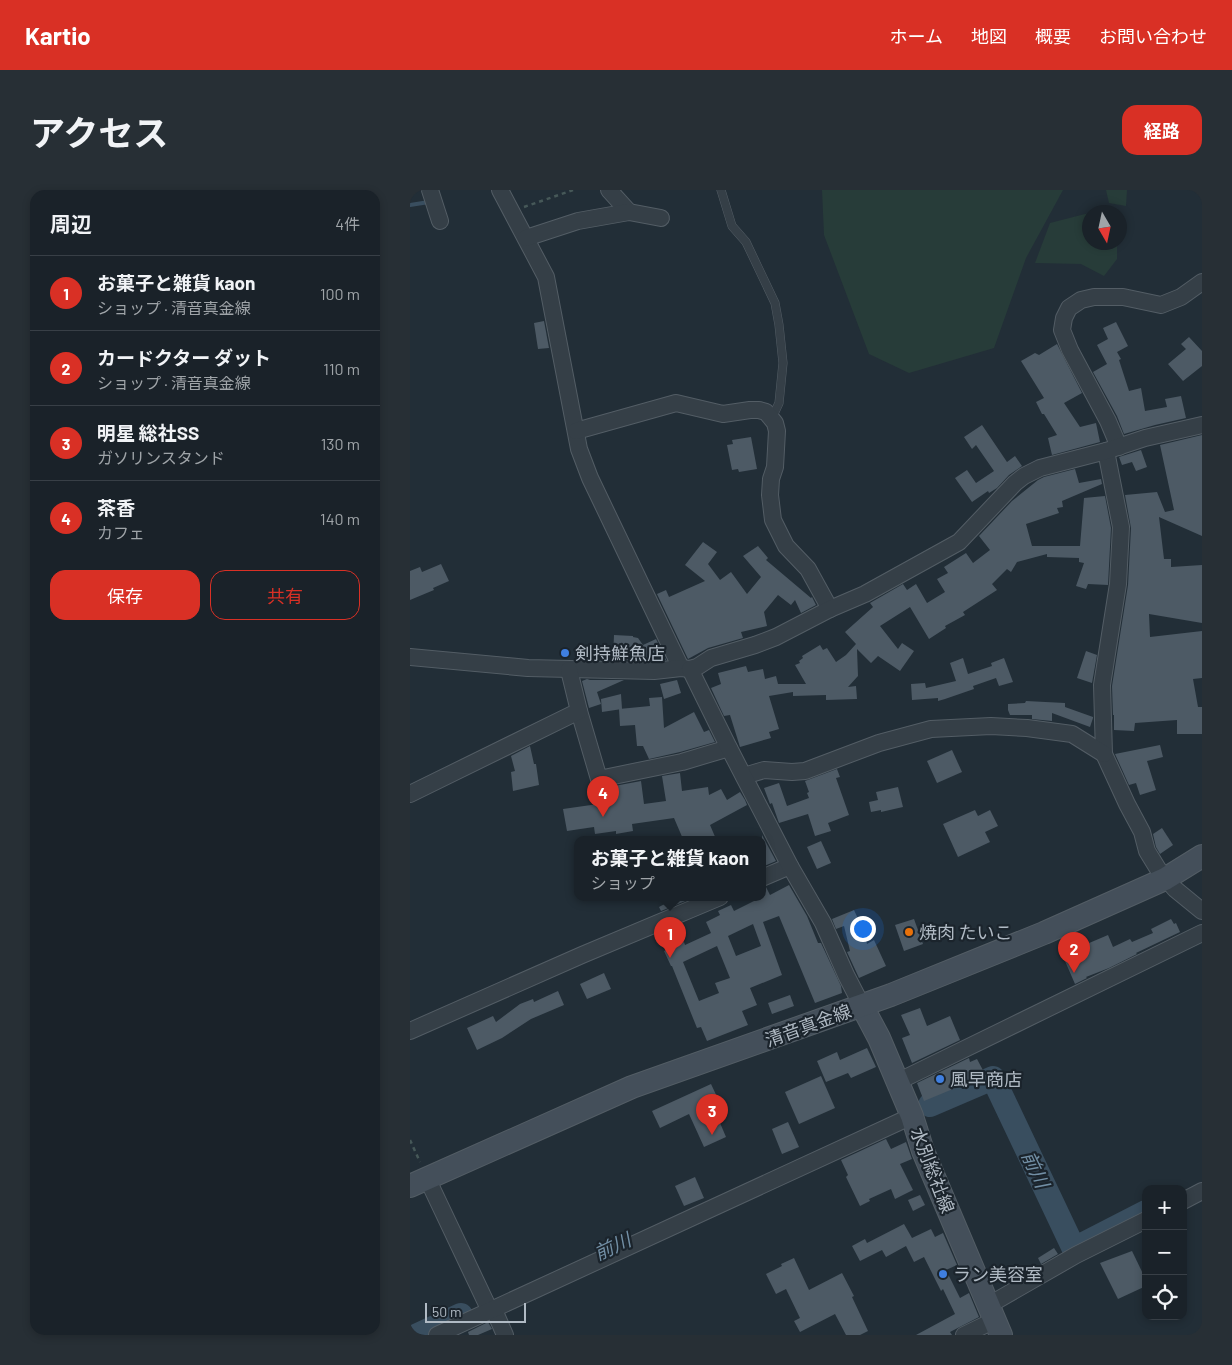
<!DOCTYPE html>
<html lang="ja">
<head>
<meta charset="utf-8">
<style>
  body { margin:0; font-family:Barlow,"Noto Sans JP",sans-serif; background:#272f35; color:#f1f3f6 }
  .controls { position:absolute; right:15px; bottom:15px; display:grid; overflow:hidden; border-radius:10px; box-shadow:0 2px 8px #0003 }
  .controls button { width:45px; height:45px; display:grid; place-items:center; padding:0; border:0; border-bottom:1px solid #383f46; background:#1a2229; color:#f1f3f6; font:25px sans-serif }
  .compass { position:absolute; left:672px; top:15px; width:45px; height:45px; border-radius:50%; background:#1a2229; box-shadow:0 2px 8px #0003; rotate:171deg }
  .scale { position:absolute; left:15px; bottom:12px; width:101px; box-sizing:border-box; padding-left:5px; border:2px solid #b0bac4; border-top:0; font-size:14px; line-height:18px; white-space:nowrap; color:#b0bac4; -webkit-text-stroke:4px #1b242c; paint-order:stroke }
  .you { position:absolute; left:452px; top:738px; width:18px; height:18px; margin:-12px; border:4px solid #fff; border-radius:50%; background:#1a73e8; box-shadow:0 0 0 8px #1a73e833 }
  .badge { display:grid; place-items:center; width:32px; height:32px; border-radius:50%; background:#d93025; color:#fff; font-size:16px; font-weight:700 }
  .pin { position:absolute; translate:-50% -41px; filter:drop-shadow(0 1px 2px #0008) }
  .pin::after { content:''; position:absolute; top:26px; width:18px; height:15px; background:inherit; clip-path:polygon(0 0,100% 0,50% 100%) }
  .popup { position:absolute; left:164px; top:646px; width:192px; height:65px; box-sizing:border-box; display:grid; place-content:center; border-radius:10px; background:#1a2229; filter:drop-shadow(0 1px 4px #0005); font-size:16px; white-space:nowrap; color:#9fa4a8 }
  .popup b { font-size:19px; color:#f1f3f6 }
  .popup::after { content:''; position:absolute; left:50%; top:100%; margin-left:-10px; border:10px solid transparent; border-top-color:#1a2229 }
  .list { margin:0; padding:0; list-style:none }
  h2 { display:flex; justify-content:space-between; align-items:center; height:65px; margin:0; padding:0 20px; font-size:21px }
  h2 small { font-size:16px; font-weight:400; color:#9fa4a8 }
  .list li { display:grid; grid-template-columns:32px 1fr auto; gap:15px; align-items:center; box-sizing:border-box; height:75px; padding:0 20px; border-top:1px solid #383f46 }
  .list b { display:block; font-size:19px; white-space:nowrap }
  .list p { margin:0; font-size:16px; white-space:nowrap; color:#9fa4a8 }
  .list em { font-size:16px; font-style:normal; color:#9fa4a8 }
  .actions { display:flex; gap:10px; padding:15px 20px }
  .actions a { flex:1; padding:11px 0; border:1px solid #d93025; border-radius:15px; text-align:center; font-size:18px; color:#d93025 }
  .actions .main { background:#d93025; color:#fff }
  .icon { flex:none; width:28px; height:28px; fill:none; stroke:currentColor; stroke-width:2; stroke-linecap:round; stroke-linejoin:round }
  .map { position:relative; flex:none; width:792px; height:1145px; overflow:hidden; border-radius:15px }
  header { display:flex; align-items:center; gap:30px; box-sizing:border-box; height:70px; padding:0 25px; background:#d93025; color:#fff }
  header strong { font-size:24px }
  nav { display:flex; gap:28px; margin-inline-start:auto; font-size:18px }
  .intro { display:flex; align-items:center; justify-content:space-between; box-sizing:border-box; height:120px; padding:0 30px }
  h1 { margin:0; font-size:35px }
  .button { padding:12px 22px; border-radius:15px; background:#d93025; color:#fff; font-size:18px; font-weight:700 }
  main { display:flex; gap:30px; padding:0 30px }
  aside { flex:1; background:#1a2229; border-radius:15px; box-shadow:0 2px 8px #0003 }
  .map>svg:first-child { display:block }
  .green { fill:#273c39 }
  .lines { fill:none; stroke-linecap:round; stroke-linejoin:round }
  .stream { stroke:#394e5f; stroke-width:4 }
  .river { stroke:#394e5f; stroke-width:24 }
  .building { fill:#4d5a65; fill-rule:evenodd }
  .service-casing { stroke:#535d65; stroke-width:9 }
  .minor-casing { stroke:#535d65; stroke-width:18 }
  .secondary-casing { stroke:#535d65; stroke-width:24 }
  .path { stroke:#465858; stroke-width:2.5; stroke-dasharray:4 4; stroke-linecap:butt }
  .service { stroke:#353f47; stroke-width:8 }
  .minor { stroke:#353f47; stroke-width:16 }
  .secondary { stroke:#444f5a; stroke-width:22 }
  .shop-dot { fill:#3f7fe0; stroke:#1b242c; stroke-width:2 }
  .food-dot { fill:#e8710a; stroke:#1b242c; stroke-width:2 }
  .labels { text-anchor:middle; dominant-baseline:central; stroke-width:4.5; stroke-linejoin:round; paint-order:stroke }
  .poi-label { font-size:18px; fill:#b0bac4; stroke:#1b242c; text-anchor:start }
  .street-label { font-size:18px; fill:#b0bac4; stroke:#1b242c }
  .water-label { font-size:19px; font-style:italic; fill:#728fa5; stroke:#1b242c }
</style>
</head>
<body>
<header>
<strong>Kartio</strong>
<nav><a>ホーム</a><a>地図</a><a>概要</a><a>お問い合わせ</a></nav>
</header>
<div class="intro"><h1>アクセス</h1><a class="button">経路</a></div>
<main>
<aside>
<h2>周辺<small>4件</small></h2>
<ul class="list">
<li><span class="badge">1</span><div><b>お菓子と雑貨 kaon</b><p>ショップ · 清音真金線</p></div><em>100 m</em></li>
<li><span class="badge">2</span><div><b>カードクター ダット</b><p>ショップ · 清音真金線</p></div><em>110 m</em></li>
<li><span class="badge">3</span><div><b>明星 総社SS</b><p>ガソリンスタンド</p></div><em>130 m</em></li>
<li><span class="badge">4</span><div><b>茶香</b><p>カフェ</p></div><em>140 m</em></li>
</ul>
<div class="actions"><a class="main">保存</a><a>共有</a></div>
</aside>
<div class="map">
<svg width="792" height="1145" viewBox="0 0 792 1145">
  <rect width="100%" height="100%" fill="#222e37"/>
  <g class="green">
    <path d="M412,0H653L616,68L584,158L499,183L459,164L414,45Z"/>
    <path d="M696,0H717L716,16L699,13Z"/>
    <path d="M679,23L680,52L707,53V69L694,86L671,74L625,73L640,33Z"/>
  </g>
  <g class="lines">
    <path class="stream" d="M0,15L19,12"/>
    <g class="river">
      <path d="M520,915L583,888L664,1059L736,1022"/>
      <path d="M8,1145L51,1125"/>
    </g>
  </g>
  <g class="building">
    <path d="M134,131L139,158L128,159L124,133Z"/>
    <path d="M706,132L718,156L707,162L711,169L709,170L719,201L731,198L735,221L757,217L755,209L771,206L776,228L745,235L714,244L707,226L683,182L697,174L687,155L698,149L693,138Z"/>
    <path d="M779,147L792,161V176L773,191L758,174L776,159L771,154Z"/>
    <path d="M647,154L672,203L654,213L670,237L686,233L690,252L642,265L638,248L647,245L634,224H632L626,212L634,208L611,171L625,163L629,165Z"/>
    <path d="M572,235L597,272L605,266L612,276L599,285L587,298L579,303L578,301L562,312L545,288L557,280L566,293L584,281L566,255L562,259L554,247Z"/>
    <path d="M792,245V346L749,327L754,369H761V377L792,375V433L739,424L740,447L792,441V488L783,489L788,517H792V544H767V530L725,533L724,541L704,540V525H703L702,496L718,395L721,338L715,305L747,302L755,322L764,320L750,255Z"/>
    <path d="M341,247L347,279L329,282L328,279L322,280L317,255L323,254L322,250Z"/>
    <path d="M731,260L737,277L726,281L722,272L712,275L709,267Z"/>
    <path d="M665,279L669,293L691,289L692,294L652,311L653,317L647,318L649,323L616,334L622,356H670L674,308L695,306L701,338L698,395L678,394L676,399L666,396L674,373L669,372V368L637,367V364L607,372L601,382L597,379L582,394L587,400L553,422L555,425L535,436L536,438L519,449L500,417L470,436L488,459L492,453L504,461L490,481L468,466L461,473L447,459L448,486L438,497L446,496L447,509L416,510V505L383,506V502L359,506L369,539L359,542L361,548L330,557L320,525L314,526L301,498L311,494L308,483L336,476L338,482L353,479L355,489L366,486L368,494H396L385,475L390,473L389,471L393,468L392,466L410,455L413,460L417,458L426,472L436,465L446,454L435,442L463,417L460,413L493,394L497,400L506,394L517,413L535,402L527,389L538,383L534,377L556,363L563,373L580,360L569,346L602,311L628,290L634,287Z"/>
    <path d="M293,352L307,362L298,374L310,390L321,382L337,404L351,387L333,366L348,356L358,368L356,370L401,408L402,407L406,415L391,423L385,410L381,415L368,405L354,422L357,436L331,442L333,448L298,458L278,469L247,404L256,400L259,407L295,391L275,375Z"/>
    <path d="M31,374L39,391L23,398L24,400L0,410V381L10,377L12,382Z"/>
    <path d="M204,445L223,446V447L228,448L233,455L246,449L256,470L244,471L203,470Z"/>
    <path d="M676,461L687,465L682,493L667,488Z"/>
    <path d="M553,468L558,484L582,476L581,473L594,468L603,492L589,496L586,488L563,496L564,499L535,509L528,511V508L502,510L501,494L515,493L516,498L546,491L540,473Z"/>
    <path d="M177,489L180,490H214L187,502L191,514L179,518L172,491Z"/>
    <path d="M267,490L271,503L254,509L250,494Z"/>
    <path d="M211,504L212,519L192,522L191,509Z"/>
    <path d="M252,507L254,538L284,522L294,542L299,540L305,552L270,562L239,569L233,556H227L225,535L210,536L209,519L240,516L239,508Z"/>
    <path d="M616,511L655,513V517L683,527V528L680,537L642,523V531L622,529V525H600L598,520V514L615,513Z"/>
    <path d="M750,555L753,567L737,571L746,600L730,605L726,593L719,595L705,564Z"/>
    <path d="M120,556L124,574H126L129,595L103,601L101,582L105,581L101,566Z"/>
    <path d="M542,560L552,582L527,593L517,571Z"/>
    <path d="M427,579L430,587L426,588L439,625L418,633L421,641L405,646L398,624L369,633L362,613L360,614L354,598L369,593L377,616L399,608L397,603L399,602L395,591Z"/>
    <path d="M270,583L272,601L298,597L299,605L311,599L317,610L330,602L335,610L337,615L300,635L306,649H273L264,628L222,634L223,641L206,644V641L185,644L184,637L157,641L153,619L202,612L199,597L231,591L234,614L256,611L252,586Z"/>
    <path d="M488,597L493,617L471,622V620L461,622L459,612L468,610L466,602Z"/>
    <path d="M565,620L568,626L580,620L588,636L575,642L580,652L548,667L533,634Z"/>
    <path d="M752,638L763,655L750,664L746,657L743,644Z"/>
    <path d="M352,645L366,671L352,677Z"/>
    <path d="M411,651L421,673L407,679L397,657Z"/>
    <path d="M379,695L397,726L408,753H411L431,796L432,803L405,813L369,726L353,732L372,785L340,798L347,815L332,821L338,835L297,851L291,837L287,838L262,776H261L254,761L274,752L275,755L301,743L296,732L310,725L308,721L321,715L324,721L352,707V698L356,697L360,705ZM343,734L351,756L326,766L318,746ZM307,756L320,788L305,793L309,803L289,811L273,772Z"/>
    <path d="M260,707H285L251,721L249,717L262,710Z"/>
    <path d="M444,720L450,733H452L457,754L464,750L476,776L449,788L437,762L440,761L434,736L426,739L422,729Z"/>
    <path d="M504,729L513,754L494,761L485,735Z"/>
    <path d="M761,729L764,734L766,733L770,742L726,763L727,764L699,778L676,787L677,788L665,794L655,771L668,766L665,759L698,745L703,757L720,749L722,752L743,743L741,739Z"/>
    <path d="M194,783L201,799L177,809L170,794Z"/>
    <path d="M148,801L154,815L121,829L92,848L67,860L57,838L83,826L86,832L110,814L123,809L124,812Z"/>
    <path d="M380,805L384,816L362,824L358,813Z"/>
    <path d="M510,818L517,836L540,826L550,850L502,873L492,848L500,845L491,825Z"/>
    <path d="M457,858L466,877L441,888L438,883L416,892L407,871L427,862L430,870Z"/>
    <path d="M559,868L560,872L567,869L576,886L556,895L555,894L514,911L507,893Z"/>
    <path d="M411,886L425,918L389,934L375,902Z"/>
    <path d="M301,894L309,911L302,914L316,947L294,957L279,924L250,938L242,921Z"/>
    <path d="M378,932L389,957L372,964L362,939Z"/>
    <path d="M476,949L481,959L496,952L502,969L490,974L503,1000L485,1009L481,999L459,1009L460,1011L450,1016L436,987L438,985L431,970Z"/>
    <path d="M285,987L294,1008L274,1016L265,996Z"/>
    <path d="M510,1005L515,1015L503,1021L498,1010Z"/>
    <path d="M494,1034L502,1048L521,1039L525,1047L533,1043L547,1075L536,1080L550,1108L559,1103L569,1127L540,1142L542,1145H506L545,1124L533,1099L531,1101L514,1067L504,1072L496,1056L476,1067L472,1060L450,1071L442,1056L455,1049L457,1053Z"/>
    <path d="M644,1058L648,1064L631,1074L628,1068Z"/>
    <path d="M722,1061L736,1090V1096L708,1109L690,1073Z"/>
    <path d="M384,1068L399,1100L432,1083L444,1106L442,1107L458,1141L450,1145H436L425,1124L390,1142L384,1131L390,1128L376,1099L366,1104L356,1084L372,1076L371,1074Z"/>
    <path d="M78,1132L82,1139L68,1145H59L58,1142Z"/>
  </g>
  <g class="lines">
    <g class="service-casing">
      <path id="service" d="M311,0L322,36L336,52L365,113L369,135L373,173L369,213L362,228"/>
    </g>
    <g class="minor-casing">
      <g id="minor">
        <path d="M20,0L30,31"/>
        <path d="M90,0L136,87L169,259L180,288L271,478"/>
        <path d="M199,0L219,22"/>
        <path d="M116,48L168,31L219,22L251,28"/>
        <path d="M166,241L266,213L313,224L340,220H349L356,222L365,233L367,241L365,277L361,289L360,305L363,330L376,356L398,379L420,419"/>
        <path d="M709,257L698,231L660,160L652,140L654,128L659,118L671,110L684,107H713L751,115L771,107L792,92"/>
        <path d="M696,261L711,337L708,394L692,495L694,564L717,614L732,642L737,661L748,679L765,699L792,721"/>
        <path d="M0,467L118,478L244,481L271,478L280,479"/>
        <path d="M169,521L189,589L272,572L319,558"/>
        <path d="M334,586L354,580L382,582L395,581L469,553L521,539L581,536L617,538L662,544L694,564"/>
        <path d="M0,604L169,521L159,480"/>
        <path d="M352,688L380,676"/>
        <path d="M452,816L436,785L413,733L380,676L319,558L280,479L287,477L301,468L345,455L366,447L420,419L455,404L549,352L605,293L614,286L630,278L696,261L735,248L792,235"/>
        <path d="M0,841L172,765L310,707"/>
        <path d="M487,892L792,743"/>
        <path d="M17,988L80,1121"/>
        <path d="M773,1011L792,1001"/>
        <path d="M579,1115L666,1065L736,1030"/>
        <path d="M84,1120L95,1145"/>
        <path d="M27,1145L502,926"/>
        <path d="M554,1145L585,1130"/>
      </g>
    </g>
    <g class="secondary-casing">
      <g id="secondary">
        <path d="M452,816L469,848L502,926L513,961L591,1145"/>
        <path d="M0,996L222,897L481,805L634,743L755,689L792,666"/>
      </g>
    </g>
    <g class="path">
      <path d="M114,17L163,0"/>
      <path d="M0,950L10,972"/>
    </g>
    <use href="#service" class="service"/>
    <use href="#minor" class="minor"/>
    <use href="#secondary" class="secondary"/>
  </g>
  <g class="shop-dot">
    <circle cx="155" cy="463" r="5"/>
    <circle cx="530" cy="889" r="5"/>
    <circle cx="533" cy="1084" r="5"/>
  </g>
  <circle class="food-dot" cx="499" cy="742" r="5"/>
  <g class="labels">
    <g class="poi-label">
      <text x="165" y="463">剣持鮮魚店</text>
      <text x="509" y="742">焼肉 たいこ</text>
      <text x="540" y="889">風早商店</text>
      <text x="543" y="1084">ラン美容室</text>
    </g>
    <g class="street-label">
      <text transform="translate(398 835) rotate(-20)">清音真金線</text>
      <text transform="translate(523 980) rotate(69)">水別総社線</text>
    </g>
    <g class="water-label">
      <text transform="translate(626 979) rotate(65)">前川</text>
      <text transform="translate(202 1056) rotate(-25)">前川</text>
    </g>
  </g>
</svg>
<div class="controls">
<button>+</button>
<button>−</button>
<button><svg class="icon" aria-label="locate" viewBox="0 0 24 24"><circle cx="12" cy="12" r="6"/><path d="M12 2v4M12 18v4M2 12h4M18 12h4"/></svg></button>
</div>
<svg class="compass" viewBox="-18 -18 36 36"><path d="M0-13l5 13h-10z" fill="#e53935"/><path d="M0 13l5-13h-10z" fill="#9fa4a8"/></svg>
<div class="scale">50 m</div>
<div class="you"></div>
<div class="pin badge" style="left:260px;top:768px">1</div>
<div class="popup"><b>お菓子と雑貨 kaon</b>ショップ</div>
<div class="pin badge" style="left:664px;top:783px">2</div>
<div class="pin badge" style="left:302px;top:945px">3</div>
<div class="pin badge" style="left:193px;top:627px">4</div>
</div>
</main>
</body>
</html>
